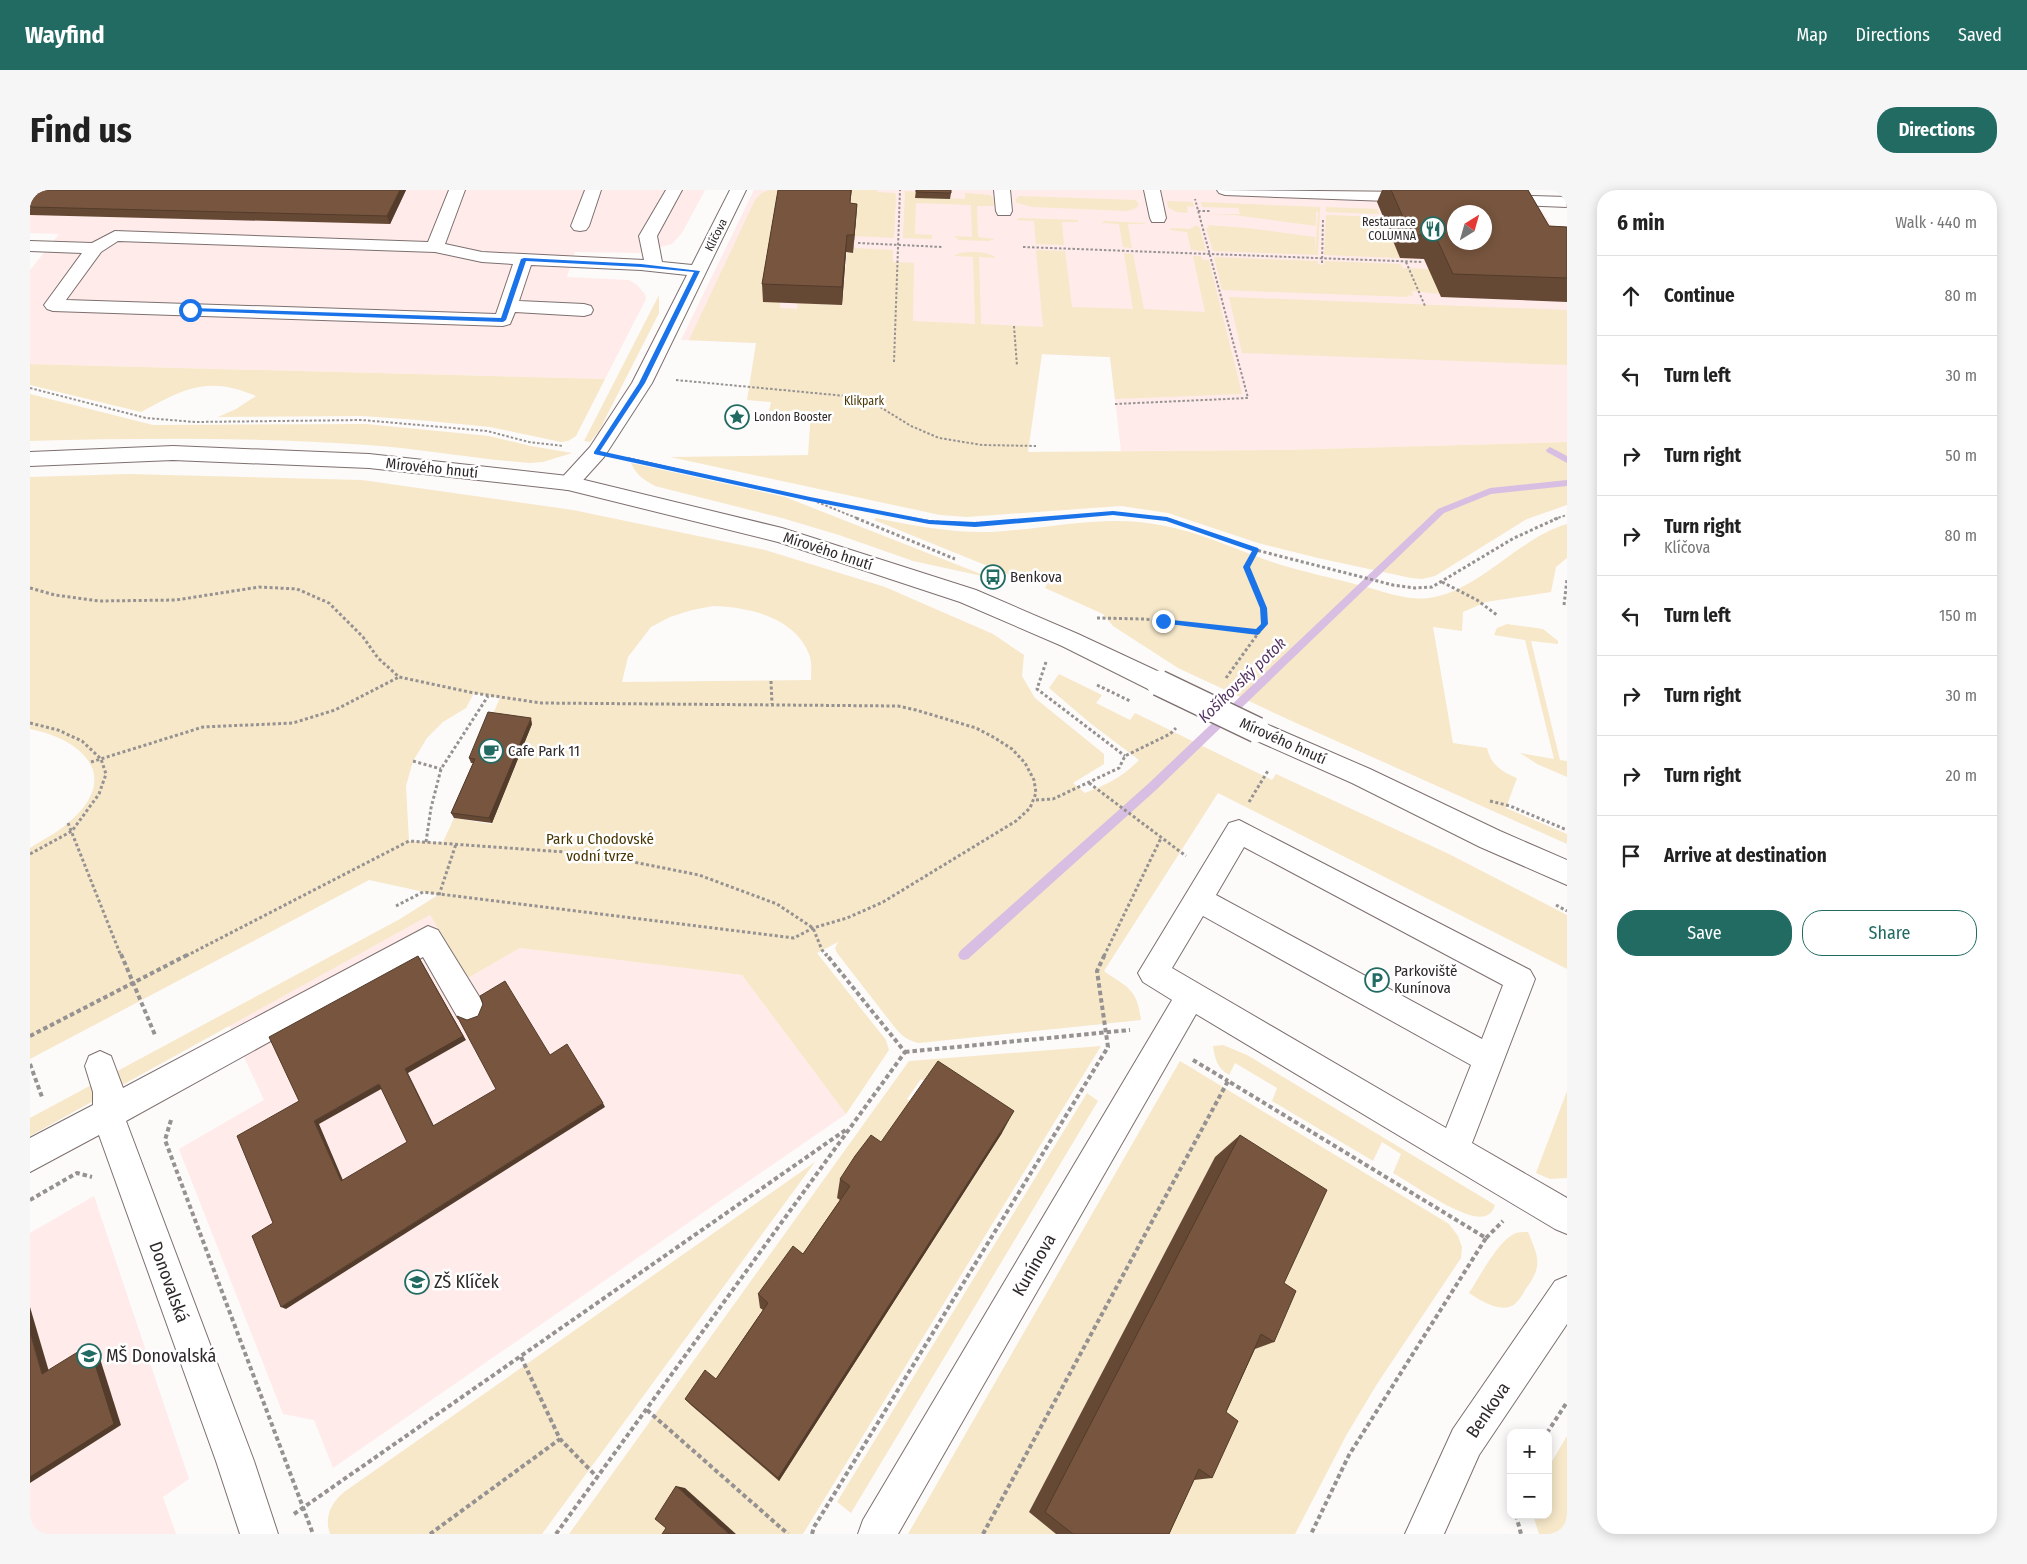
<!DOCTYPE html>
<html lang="en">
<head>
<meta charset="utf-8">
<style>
  body { margin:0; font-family:"Fira Sans Condensed",sans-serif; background:#f6f6f6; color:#222 }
  .controls { position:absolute; right:15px; bottom:15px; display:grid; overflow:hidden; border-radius:10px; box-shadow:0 2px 12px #0003 }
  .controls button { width:45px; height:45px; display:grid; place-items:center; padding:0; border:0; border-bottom:1px solid #e0e0e0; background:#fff; color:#222; font:25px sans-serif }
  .compass { position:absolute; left:1417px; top:15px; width:45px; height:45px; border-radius:50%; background:#fff; box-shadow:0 2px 12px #0003; rotate:37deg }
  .stop { position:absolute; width:15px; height:15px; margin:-11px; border:4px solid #1a73e8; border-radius:50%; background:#fff }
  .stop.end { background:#1a73e8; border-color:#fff; box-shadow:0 1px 5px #0008 }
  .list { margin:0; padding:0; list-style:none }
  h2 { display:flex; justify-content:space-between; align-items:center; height:65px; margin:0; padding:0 20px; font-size:21px }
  h2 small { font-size:16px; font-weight:400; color:#767676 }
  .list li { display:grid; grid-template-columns:32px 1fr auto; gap:15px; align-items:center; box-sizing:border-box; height:80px; padding:0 20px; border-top:1px solid #e0e0e0 }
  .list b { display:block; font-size:19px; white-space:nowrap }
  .list p { margin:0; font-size:16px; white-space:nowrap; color:#767676 }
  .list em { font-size:16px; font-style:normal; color:#767676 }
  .actions { display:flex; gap:10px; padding:15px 20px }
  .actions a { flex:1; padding:11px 0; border:1px solid #226b62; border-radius:20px; text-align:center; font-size:18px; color:#226b62 }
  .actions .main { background:#226b62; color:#fff }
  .icon { flex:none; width:28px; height:28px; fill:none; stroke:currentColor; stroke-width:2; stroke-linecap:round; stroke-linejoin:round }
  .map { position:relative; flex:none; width:1537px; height:1344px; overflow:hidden; border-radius:20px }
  header { display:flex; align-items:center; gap:30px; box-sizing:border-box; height:70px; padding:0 25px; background:#226b62; color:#fff }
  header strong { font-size:24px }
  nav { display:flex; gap:28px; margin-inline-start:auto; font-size:18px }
  .intro { display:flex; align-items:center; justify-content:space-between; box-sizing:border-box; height:120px; padding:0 30px }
  h1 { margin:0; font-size:35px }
  .button { padding:12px 22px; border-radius:20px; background:#226b62; color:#fff; font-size:18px; font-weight:700 }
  main { display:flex; gap:30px; padding:0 30px }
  aside { flex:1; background:#fff; border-radius:20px; box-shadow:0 2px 12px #0003 }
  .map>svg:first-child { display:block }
  .built { fill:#ffebea; fill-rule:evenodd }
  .green { fill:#f6e8c9; fill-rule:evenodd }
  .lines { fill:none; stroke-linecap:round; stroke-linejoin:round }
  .stream { fill:#d8bee2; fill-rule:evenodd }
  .minor-casing { stroke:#7d706f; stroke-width:2 }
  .major-casing { stroke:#7d706f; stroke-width:2 }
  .path-far2 { stroke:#979292; stroke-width:2; stroke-dasharray:2.5 2; stroke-linecap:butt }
  .path-far1 { stroke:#979292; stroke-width:3; stroke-dasharray:3 2.5; stroke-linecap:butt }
  .path { stroke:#979292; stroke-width:4; stroke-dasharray:4.5 3; stroke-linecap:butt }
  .minor { fill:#fff; fill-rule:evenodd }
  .major { fill:#fff; fill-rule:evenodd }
  .major-bridge-casing { stroke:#7d706f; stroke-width:28; stroke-linecap:butt }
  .path-bridge { stroke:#979292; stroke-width:3; stroke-dasharray:3 2.5; stroke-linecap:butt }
  .major-bridge { stroke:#fff; stroke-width:25 }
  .wall { fill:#664935 }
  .shaded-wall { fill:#533c2b }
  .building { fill:#77553e; stroke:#533c2b; fill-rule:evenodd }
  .route { fill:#1a73e8 }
  .labels { text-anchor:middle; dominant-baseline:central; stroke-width:5; stroke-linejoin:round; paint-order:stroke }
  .far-poi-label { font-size:12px; fill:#2f2929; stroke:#fff; text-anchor:end }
  .far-street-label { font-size:12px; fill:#2f2929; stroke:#fff }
  .far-park-label { font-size:12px; fill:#483500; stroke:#fff }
  .street-label { font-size:15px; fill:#2f2929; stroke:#fff }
  .poi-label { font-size:15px; fill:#2f2929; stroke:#fff; text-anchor:start }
  .park-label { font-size:15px; fill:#483500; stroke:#fff }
  .water-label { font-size:16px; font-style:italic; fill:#553362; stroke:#fff }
  .near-street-label { font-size:18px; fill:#2f2929; stroke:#fff }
  .near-poi-label { font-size:18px; fill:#2f2929; stroke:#fff; text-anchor:start }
</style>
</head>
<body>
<header>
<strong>Wayfind</strong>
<nav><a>Map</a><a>Directions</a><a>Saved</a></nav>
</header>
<div class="intro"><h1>Find us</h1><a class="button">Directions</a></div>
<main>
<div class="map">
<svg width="1537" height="1344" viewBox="0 0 1537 1344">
  <rect width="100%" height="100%" fill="#fdfafa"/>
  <g class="built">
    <path d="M0,0H675L652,43L642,54L609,63L545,62L537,87L599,90L607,95L615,104L616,109L575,189L0,174V80L29,44L0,43Z"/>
    <path d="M724,0H1327L1502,6L1527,44L1537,45V252L1252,260L1091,261L1080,167L651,150ZM1424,22H1454V52H1424Z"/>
    <path d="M400,725L438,788L490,758L712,785L816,924L303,1278L284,1230L253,1224L149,959L234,910L199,835Z"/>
    <path d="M64,1006L159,1289L133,1307L146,1344H0V1043Z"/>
  </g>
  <g class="green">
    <path d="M739,0H847V2L865,3L866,6L864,48L825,46L826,31L750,113V118L767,119L768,113L812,115L817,62H824V58L863,60V72L884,73L883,131L945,134L943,67L925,66V65C933,60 960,61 966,68L949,67L951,134L1013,137L1006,60L1035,61L1042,117L1103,119L1094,63L1103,64L1114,119L1175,122L1163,66H1171L1173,70H1179L1212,204L1085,209L1080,167L1012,164L998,262L1252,260L1537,252V315L1497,329L1405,386L1392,389L1381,388L1288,368L1228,353L1138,323L1091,316L937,327L910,325L640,267L778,265L781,221H739L741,212L717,210L726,153L659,150L725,10L732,3Z"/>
    <path d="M875,1L886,2V7L935,9V3L960,5L963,8L964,16H947L948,47L965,49L958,51L929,50L924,46L942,47L941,15L886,13L885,44L902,45V49L873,48Z"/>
    <path d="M989,6L1106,10L1109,15L1106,18L1097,21L1003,17L987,13L985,10Z"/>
    <path d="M1137,11L1163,12L1164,17L1157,16L1158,23L1146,22L1138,17Z"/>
    <path d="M1171,12L1290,17L1288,65L1183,61L1176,38H1179L1178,35L1217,38L1285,47V64L1288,22H1286V36L1204,25L1175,24H1210L1208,18L1172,17Z"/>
    <path d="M1296,17L1347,19L1349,24L1296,22Z"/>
    <path d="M1296,25L1351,27L1354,30L1370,68L1294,65Z"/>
    <path d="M989,28L1048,30L1049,32H1032L1034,55L1006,54L1004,31L986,30Z"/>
    <path d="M1075,31L1114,33L1116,34H1098L1102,58L1093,57L1089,34L1071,33Z"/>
    <path d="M1166,35L1170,38L1176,61L1161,60L1157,42L1139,40L1142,38L1160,39Z"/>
    <path d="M1184,67L1288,71V74L1294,75V71L1370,74L1373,78L1399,79L1410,104L1382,101L1383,106L1377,105L1378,107L1192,100Z"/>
    <path d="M629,105V123L569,241L560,252L554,251Z"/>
    <path d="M1199,107L1537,120V175L1212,163Z"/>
    <path d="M0,174L575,189L546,246L538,251L531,252L460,237L388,230L332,226L188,227L206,219L226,206C177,185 154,199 111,222L0,195Z"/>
    <path d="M0,204L123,235L336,234L459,246L501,256L542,263L513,272L500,273C446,269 392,259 338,255C225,247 113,248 0,251Z"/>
    <path d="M601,273L755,307L961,388L883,371L809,345L752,328L625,296C614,290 606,285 601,273Z"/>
    <path d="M98,284L332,290L543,320L735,360L855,397L963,444L994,465L992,486L1005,508L1074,564V574L1043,593L1055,603C1076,595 1094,586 1109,570L1060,533L1019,498L1029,484L1072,505L1066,513L1100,530L1105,523L1242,590L1246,584L1419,664L1537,725V779L1188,603L1074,781C1097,798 1107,797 1111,830L889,853C879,851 873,847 866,839L807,763L805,758L808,752L787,763L856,850L859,860L816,924L712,785L490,758L438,788L400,725L0,946V928L370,729L408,705L339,690L0,869V658C12,650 27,643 38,633C92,588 55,550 0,539V287ZM683,416C718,417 767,427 780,467C782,474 781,483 781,490L592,492L598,467L621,437L640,427L662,420ZM444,503L470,508L461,528L502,534L461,634L424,628L413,652L379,651L376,596L383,571L397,548L413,532L436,518Z"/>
    <path d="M846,328C884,336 922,343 961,342C1018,339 1074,324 1130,335C1170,342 1207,360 1245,373C1273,382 1303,388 1332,396C1353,401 1377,411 1399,408C1450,401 1488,348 1537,334V368L1526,377L1521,402L1456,412L1433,422L1432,441L1403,437L1423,553L1457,558C1461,575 1472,582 1487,588L1476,618L1537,644V654L1266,533L1148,478L1083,436L1073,424L1015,398L1018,392L990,381L985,387L844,330Z"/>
    <path d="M1477,434L1513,439L1528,451V454L1501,451L1530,570L1537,571V587L1507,574L1490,563L1524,569L1495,450L1464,445L1467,438Z"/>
    <path d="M1193,855L1217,865L1465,1015C1463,1021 1461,1024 1455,1026C1437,1033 1381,993 1363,983L1371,964L1352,952L1343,971L1242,911L1247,898L1205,873L1199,885C1187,878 1185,869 1183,856Z"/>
    <path d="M1071,856L773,1344H706L655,1299L641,1344H539L879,871ZM891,889L972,943L749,1290L662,1216L691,1198L740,1126L731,1117L817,1015L886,916L877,909Z"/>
    <path d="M1150,871L1419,1034L1428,1046L1432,1057L1431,1068L1347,1194L1317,1244L1265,1344H1114L1185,967L999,1322L1026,1344H878Z"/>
    <path d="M1537,901V988L1520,989L1506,983Z"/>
    <path d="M1057,903L1068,911L821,1323L807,1312Z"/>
    <path d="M785,972L512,1344H300C294,1327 301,1313 314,1302Z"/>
    <path d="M1498,1042C1509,1068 1513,1076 1495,1100C1493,1104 1490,1109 1486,1113C1473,1125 1451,1111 1439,1103C1449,1088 1469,1049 1486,1043C1490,1042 1494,1042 1498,1042Z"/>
    <path d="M1537,1246V1344H1509L1503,1325H1518V1278Z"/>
  </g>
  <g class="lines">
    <g class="stream">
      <path d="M1520,257L1537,266V273L1517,262L1516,260Z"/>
      <path d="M1537,290V296L1461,304L1414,323L1126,600L938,769L934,770L930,769L928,765L930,761L1118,594L1408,319L1460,298Z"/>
    </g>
    <g class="minor-casing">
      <g id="minor">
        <path d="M419,0H435L415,54L452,62L614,70L609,46L636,0H652L627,46L632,72L662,75L700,0H716L622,193L574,267L546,298L538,300L530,298L527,293L560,257L602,193L657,85L611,80L501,75L489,111L554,114L561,116L563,120L561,124L554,126L485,122L480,134L473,136L23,121L17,119L14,115L52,63L0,61V51L62,53L85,41L398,52ZM88,51L405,62L452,72L483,74L466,124L36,110L71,62Z"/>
        <path d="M555,0H571L559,36L556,40L550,41L544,40L541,36Z"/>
        <path d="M964,0H980L982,21L980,25H968L966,21Z"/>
        <path d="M1114,0H1130L1136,28L1134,32H1122L1120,28Z"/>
        <path d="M1187,0L1386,2L1392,3L1394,7L1392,11L1386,12L1195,5L1189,3Z"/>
        <path d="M1466,5L1537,7V17L1460,14L1458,10L1460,6Z"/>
        <path d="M1209,630L1500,780L1505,789L1442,953L1537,1008V1044L1525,1039L1166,824L868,1344H828L833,1330L1142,810L1113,792L1108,783L1199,633ZM1214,657L1473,795L1452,849L1186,705ZM1173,726L1441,875L1416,938L1142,778Z"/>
        <path d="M398,736L408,740L450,808L454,818L450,828L439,832L428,828L393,767L96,931L224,1271L248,1344H210L186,1271L69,945L0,982V948L63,915V902L55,876L59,866L70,861L81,866L93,898Z"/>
        <path d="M1537,1086V1134L1449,1265L1414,1344H1375L1423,1239L1525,1091Z"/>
      </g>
    </g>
    <g class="major-casing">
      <g id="major">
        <path d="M143,256L339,264L538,286L752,338L946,400L1048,444L1138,486L1141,493L1138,500L1129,502L1120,500L1032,456L930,412L748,352L538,300L339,278L143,270L0,276V262Z"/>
        <path d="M1227,530L1340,579L1470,641L1537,670V695L1450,657L1322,593L1218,547L1214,540L1218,533Z"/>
      </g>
    </g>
    <g class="path-far2">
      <path d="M1168,21H1180"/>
      <path d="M828,53L912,57"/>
      <path d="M993,57L1393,72"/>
      <path d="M1376,72L1395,116"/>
      <path d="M1292,73L1293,29"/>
      <path d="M984,136L987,176"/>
      <path d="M864,172L870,0"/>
      <path d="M646,190L816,206L842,212L881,236L909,248L952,255L1006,256"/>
      <path d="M0,198L116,228L165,232L332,230L457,241L499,252L533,256"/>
      <path d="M1085,214L1218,208L1165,9"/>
      <path d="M598,268L780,309L885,329"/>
      <path d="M787,312L829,329"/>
      <path d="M1010,329L1083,323L1138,329"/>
      <path d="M1524,329L1537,325"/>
    </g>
    <g class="path-far1">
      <path d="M826,328L925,369"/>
      <path d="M879,328C929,338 974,332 1024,328"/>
      <path d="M1129,328L1137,329L1226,360L1363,395L1385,398L1402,397L1484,348L1528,328"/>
      <path d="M1412,392L1447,410L1467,425"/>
      <path d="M0,398L25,405L69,411L146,410L229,397L267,399L299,413L333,447L348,468L369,487L444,503L511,513L868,516L886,520L946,538L965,548L982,559L995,573L1004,590L1006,603L1000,618L986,631L853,712L817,728L783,738L764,748L393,702L366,716"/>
      <path d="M1534,415L1537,389"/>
      <path d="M1067,428L1114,429L1228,442"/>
      <path d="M1016,472L1007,499L1095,566"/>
      <path d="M1196,488L1234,435L1233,418L1216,377L1226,360"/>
      <path d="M741,491L742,514"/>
      <path d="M0,533L28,540L52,551L71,569L76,584L69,604L42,641L0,664"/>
      <path d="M383,571L411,579"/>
      <path d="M61,572L173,537L263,533L305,520L369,487"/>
      <path d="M1059,593L1156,666"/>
      <path d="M1006,610L1023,609L1089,578L1095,566L1140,544L1146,538"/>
      <path d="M1460,611L1480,616L1537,640"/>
      <path d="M1219,612L1239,579"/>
      <path d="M38,633L91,766"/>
      <path d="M396,652L401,618L411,579L458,506"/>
      <path d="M409,705L426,654"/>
      <path d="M1526,715L1537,721"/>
      <path d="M156,766L379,651L563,664L669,685L747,714L783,738L792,760L797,766"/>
      <path d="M1074,766L1131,648"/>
    </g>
    <g class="path">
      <path d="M91,764L125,845"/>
      <path d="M0,846L159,764"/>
      <path d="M875,862L1100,840"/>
      <path d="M1163,870L1198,891"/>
      <path d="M0,874L12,907"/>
      <path d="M141,930L135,950L283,1344"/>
      <path d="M0,1010L47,983L62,987"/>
      <path d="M1456,1048L1473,1031"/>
      <path d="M491,1167L530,1249L568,1288"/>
      <path d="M617,1220L758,1344"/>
      <path d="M1517,1243L1537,1212"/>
      <path d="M1481,1302V1308"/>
      <path d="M264,1324L817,939"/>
      <path d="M1486,1325L1491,1344"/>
      <path d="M400,1344L530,1249"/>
      <path d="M526,1344L875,862L796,764"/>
      <path d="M782,1344L784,1337L1078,857L1067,781L1075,764"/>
      <path d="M953,1344L1198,891L1456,1048L1319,1265L1281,1344"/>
    </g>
    <use href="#minor" class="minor"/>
    <use href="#major" class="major"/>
    <g class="major-bridge-casing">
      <path id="major-bridge" d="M1129,493L1227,540"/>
    </g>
    <path class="path-bridge" d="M1067,495L1100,511"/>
    <use href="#major-bridge" class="major-bridge"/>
  </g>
  <g class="wall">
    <path d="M0,0H376L360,34L0,25Z"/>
    <path d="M748,0H822L820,13L827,14L823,63L816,62L812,115L733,112L732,94Z"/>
    <path d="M886,0L921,3L920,9L885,8Z"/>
    <path d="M1352,0H1498L1519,36L1537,37V112L1411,107L1394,69L1370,68L1347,12Z"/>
    <path d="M502,534L462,633L424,628L421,623L443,573H441L439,568Z"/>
    <path d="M972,943L749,1291L662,1216L655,1209L686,1189L733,1120L730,1118L728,1104L773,1064L810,1010L807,1008L810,989L851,952Z"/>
    <path d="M1210,945L1254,1093L1244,1152L1225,1159L1196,1222L1182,1288L1164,1290L1139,1344H1026L999,1322L1185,967Z"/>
  </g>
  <g class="shaded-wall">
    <path d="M370,0H376L360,34L357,26Z"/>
    <path d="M827,14L826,31L823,63L824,45Z"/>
    <path d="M817,45L816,62L812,115V97Z"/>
    <path d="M501,528L502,534L462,633L459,628Z"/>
    <path d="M388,766L436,850L378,883L406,940L403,936L375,879Z"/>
    <path d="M349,894L353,898L289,934L315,995L311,991L284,931Z"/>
    <path d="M573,913L575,917L256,1119L251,1117Z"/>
    <path d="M984,921L972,943L749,1291L748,1288Z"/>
    <path d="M0,1117L20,1185L12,1184L0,1142Z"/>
    <path d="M59,1155L66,1156L91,1235L0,1293V1287Z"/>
    <path d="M646,1296L655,1298L706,1344H699Z"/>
  </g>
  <g class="building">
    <path d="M0,0H370L357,26L0,17Z"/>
    <path d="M748,0H821L820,13L827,14L824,45H817L812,97L732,94Z"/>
    <path d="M886,0H921V3L886,2Z"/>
    <path d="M1361,0H1498L1519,36L1537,37V88L1423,84L1405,45H1381ZM1424,22H1454V52H1424Z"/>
    <path d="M458,522L501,528L459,628L421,623L445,569L439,568Z"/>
    <path d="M388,766L433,846L375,879L403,936L466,899L427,826L437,830L448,826L453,814L450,806L475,791L520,865L537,854L573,913L251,1117L222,1046L243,1033L207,946L269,911L239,847ZM349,894L377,952L311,991L284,931Z"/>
    <path d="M908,871L984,921L748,1288L655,1209L675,1180L686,1189L738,1113L728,1104L763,1056L773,1064L820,996L810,989L825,966L841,945L851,952Z"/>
    <path d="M1210,945L1297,1000L1254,1093L1266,1101L1244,1152L1231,1144L1196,1222L1208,1231L1182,1288L1169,1279L1139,1344H1043L1015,1322Z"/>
    <path d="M0,1142L12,1184L59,1155L84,1234L0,1287Z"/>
    <path d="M646,1296L699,1344H632L636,1338L625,1329Z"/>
  </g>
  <path class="route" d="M494,68L611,74L670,81L615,193L570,261L780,307L899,330L945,332L1083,321L1137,327L1228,358L1229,360L1220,377L1237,418L1238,434L1228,445L1131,433L1130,431L1133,429L1226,439L1231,434L1230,418L1213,377L1222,361L1136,331L1083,325L945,337L899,334L780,311L564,264V262L609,193L664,82L611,77L496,71L476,130L473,132L160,121L157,120L160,118L471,128L491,69Z"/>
  <defs>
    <g id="restaurant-ring" transform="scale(1.25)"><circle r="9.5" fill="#fff" stroke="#226b62" stroke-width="1.5"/><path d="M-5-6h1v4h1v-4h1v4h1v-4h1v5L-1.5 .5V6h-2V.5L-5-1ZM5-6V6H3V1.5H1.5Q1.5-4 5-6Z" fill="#226b62"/></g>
    <g id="sight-ring" transform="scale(1.25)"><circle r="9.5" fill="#fff" stroke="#226b62" stroke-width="1.5"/><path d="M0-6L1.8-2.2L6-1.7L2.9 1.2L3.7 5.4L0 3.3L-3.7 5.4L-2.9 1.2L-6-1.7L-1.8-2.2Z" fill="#226b62"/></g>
    <g id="bus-ring" transform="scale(1.25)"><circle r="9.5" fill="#fff" stroke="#226b62" stroke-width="1.5"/><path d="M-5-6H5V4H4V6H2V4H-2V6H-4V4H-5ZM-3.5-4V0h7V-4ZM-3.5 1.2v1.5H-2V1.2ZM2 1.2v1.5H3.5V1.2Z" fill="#226b62"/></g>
    <g id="cafe-ring" transform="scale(1.25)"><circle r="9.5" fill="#fff" stroke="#226b62" stroke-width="1.5"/><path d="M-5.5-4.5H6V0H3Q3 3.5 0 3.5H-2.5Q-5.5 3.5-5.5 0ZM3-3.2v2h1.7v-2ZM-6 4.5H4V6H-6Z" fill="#226b62"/></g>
    <g id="parking-ring" transform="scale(1.25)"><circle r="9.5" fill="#fff" stroke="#226b62" stroke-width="1.5"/><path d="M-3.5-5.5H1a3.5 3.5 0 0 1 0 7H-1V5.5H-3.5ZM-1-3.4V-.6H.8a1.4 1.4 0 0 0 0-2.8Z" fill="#226b62"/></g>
    <g id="school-ring" transform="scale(1.25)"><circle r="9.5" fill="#fff" stroke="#226b62" stroke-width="1.5"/><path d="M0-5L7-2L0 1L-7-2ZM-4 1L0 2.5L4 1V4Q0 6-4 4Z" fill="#226b62"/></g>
  </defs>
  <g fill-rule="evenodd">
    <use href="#restaurant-ring" x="1403" y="39"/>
    <use href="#sight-ring" x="707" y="227"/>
    <use href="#bus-ring" x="963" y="387"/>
    <use href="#cafe-ring" x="461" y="561"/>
    <use href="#parking-ring" x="1347" y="790"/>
    <use href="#school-ring" x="387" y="1092"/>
    <use href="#school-ring" x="59" y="1166"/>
  </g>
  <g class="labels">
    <g class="far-poi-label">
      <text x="1386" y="32">Restaurace<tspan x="1386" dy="14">COLUMNA</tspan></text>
      <text x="724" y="227" text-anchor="start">London Booster</text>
    </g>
    <g class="far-street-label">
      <text transform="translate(686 45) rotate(-63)">Klíčova</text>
    </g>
    <g class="far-park-label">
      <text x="834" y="211">Klikpark</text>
    </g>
    <g class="street-label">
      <text transform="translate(402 278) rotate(6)">Mírového hnutí</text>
      <text transform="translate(798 361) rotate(18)">Mírového hnutí</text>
      <text transform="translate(1253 551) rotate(24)">Mírového hnutí</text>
    </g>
    <g class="poi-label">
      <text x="980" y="387">Benkova</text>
      <text x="478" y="561">Cafe Park 11</text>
      <text x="1364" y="781">Parkoviště<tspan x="1364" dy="17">Kunínova</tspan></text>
    </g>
    <g class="park-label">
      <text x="570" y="649">Park u Chodovské<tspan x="570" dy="17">vodní tvrze</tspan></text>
    </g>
    <g class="water-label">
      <text transform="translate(1212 490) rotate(-44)">Košíkovský potok</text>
    </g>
    <g class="near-street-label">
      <text transform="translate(1004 1075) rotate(-60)">Kunínova</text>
      <text transform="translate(139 1092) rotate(70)">Donovalská</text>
      <text transform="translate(1458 1220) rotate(-56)">Benkova</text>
    </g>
    <g class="near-poi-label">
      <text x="404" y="1092">ZŠ Klíček</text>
      <text x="76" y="1166">MŠ Donovalská</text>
    </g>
  </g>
</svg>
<div class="controls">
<button>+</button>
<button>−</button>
</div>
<svg class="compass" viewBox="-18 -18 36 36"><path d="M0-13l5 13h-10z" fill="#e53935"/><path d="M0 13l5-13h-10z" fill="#767676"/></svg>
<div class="stop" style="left:160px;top:120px"></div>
<div class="stop end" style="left:1133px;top:431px"></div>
</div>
<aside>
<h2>6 min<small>Walk · 440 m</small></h2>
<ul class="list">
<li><svg class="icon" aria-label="ahead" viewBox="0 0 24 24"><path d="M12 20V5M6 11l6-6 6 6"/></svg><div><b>Continue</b></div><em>80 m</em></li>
<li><svg class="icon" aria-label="left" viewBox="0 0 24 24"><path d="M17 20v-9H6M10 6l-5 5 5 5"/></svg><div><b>Turn left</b></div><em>30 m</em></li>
<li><svg class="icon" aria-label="right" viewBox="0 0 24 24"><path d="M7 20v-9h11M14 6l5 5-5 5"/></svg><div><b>Turn right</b></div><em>50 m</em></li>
<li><svg class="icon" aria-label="right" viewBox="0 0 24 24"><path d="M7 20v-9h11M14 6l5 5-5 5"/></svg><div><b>Turn right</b><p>Klíčova</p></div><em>80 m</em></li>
<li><svg class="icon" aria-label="left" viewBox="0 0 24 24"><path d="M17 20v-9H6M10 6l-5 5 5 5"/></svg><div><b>Turn left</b></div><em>150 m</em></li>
<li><svg class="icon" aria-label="right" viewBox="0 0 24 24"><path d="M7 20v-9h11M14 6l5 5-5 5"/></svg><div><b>Turn right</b></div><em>30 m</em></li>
<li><svg class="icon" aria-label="right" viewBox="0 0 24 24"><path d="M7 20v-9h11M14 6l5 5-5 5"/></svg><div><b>Turn right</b></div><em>20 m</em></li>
<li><svg class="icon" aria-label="arrive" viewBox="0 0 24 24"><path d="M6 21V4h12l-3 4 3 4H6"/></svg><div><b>Arrive at destination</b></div></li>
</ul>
<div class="actions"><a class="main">Save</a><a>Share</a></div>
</aside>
</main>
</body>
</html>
